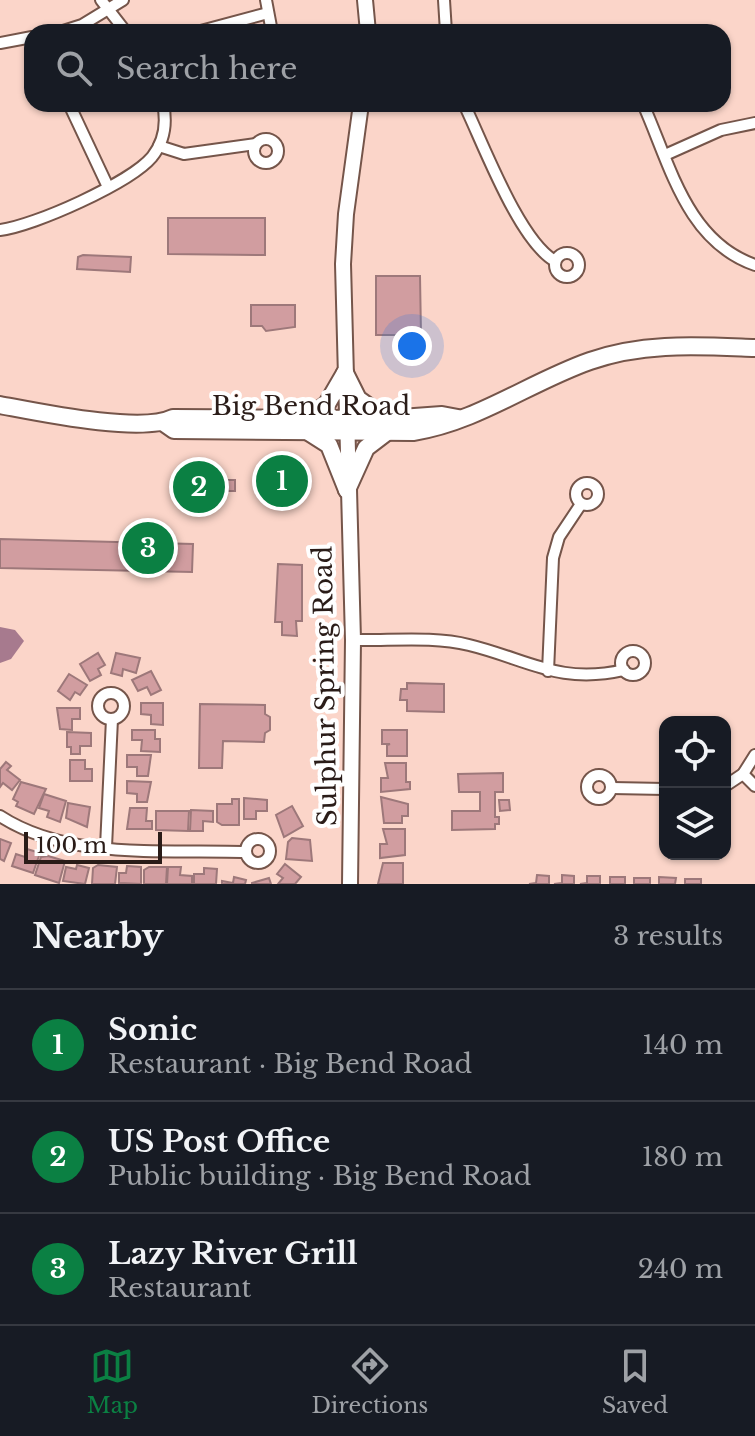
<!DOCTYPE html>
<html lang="en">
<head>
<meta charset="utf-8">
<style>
  body { margin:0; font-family:"Libre Baskerville",serif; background:#242831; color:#f1f3f6 }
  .controls { position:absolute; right:24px; bottom:24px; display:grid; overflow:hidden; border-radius:16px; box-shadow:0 2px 6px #0004 }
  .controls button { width:72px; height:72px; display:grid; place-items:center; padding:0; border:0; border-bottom:2px solid #363941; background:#171b24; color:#f1f3f6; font:40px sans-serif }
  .scale { position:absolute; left:24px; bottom:20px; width:138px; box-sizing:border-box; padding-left:8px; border:4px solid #2a1c18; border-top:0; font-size:22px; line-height:28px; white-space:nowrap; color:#2a1c18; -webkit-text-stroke:6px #fff; paint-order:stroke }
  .you { position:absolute; left:412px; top:346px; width:28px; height:28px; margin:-20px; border:6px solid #fff; border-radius:50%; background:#1a73e8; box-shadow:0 0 0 12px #1a73e833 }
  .badge { display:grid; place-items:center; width:52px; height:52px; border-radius:50%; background:#0b8043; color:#fff; font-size:26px; font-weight:700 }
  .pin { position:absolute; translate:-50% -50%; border:4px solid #fff; box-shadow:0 2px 8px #0006 }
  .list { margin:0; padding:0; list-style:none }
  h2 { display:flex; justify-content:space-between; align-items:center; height:104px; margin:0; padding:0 32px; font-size:34px }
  h2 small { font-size:26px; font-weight:400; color:#9ea1a6 }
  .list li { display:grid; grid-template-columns:52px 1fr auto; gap:24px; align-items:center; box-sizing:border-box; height:112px; padding:0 32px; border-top:2px solid #363941 }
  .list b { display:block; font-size:30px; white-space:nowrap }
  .list p { margin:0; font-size:26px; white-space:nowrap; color:#9ea1a6 }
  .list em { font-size:26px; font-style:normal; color:#9ea1a6 }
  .icon { flex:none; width:44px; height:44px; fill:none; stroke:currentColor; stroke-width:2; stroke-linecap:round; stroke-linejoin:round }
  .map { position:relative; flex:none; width:755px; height:884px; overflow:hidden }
  .search { position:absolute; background:#171b24; box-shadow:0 2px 6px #0004; left:24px; right:24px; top:24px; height:88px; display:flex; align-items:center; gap:20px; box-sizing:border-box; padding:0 28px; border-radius:24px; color:#9ea1a6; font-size:30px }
  .sheet { height:440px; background:#171b24 }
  nav { display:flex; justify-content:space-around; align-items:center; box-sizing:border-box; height:112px; border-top:2px solid #363941; background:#171b24; font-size:22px; color:#9ea1a6 }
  nav a { display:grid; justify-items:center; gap:4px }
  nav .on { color:#0b8043 }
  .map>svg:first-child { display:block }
  .water { fill:#a77a8e }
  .building { fill:#d19da0; stroke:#9d787a; stroke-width:2 }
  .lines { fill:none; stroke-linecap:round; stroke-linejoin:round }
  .street-casing { stroke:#75554a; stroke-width:14 }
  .secondary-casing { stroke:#75554a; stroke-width:18 }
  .primary-casing { stroke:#75554a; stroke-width:20 }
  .street { stroke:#fff; stroke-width:10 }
  .secondary { stroke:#fff; stroke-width:14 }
  .primary { stroke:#fff; stroke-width:16 }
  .labels { text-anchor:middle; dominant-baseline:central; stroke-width:8; stroke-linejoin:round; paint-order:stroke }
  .street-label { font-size:26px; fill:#2a1c18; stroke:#fff }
</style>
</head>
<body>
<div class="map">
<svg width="755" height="884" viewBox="0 0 755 884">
  <rect width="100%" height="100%" fill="#fbd5c9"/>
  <path class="water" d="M0,627L15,630L24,641L11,659L0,663Z"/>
  <g class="building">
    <path d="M168,218H265V255L168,254Z"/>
    <path d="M83,255L131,257L130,272L77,269L78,257Z"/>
    <path d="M376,276H420L421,335H376Z"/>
    <path d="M251,305H295V327L266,331L262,326H251Z"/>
    <path d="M273,459H295L289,505L272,504Z"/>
    <path d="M191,476H224V480H235V491H223V498H191Z"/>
    <path d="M0,539L193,544L192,572L0,568Z"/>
    <path d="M278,564L302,565V621H296L297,636L282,635V622H275Z"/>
    <path d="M98,653L105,665L98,669L101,675L90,681L80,664Z"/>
    <path d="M116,653L140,658L136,673L123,669L122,676L111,673Z"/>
    <path d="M151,671L161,690L151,695L147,687L138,691L132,680Z"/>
    <path d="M69,674L87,685L80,695L75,692L70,700L58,691Z"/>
    <path d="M407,683L444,684V712L407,711V700H400L401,689H407Z"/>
    <path d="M141,703H163V725L151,724V715L141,714Z"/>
    <path d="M200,704L265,705V714L270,717V730L265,733L264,742L223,741L222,768H199Z"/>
    <path d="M57,708H80V719H72V730L60,729Z"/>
    <path d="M132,730H155V739H160V752L141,751L142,740H132Z"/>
    <path d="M382,730H407V756H387V745L390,744H382Z"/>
    <path d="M67,732L91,733V746H80V754H71V747H67Z"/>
    <path d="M127,755H151L148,776H137V767H127Z"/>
    <path d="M70,760H85V769H92V781H70Z"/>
    <path d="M6,762L11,766L7,770L20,780L12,790L3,783L0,787V769Z"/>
    <path d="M385,763H406V782H410V789L381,792V778H388Z"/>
    <path d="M503,773V792H495V817H499V824H495V829L452,830V811H480V792H459L458,774Z"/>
    <path d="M127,781L151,782L147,802H137V794L127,793Z"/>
    <path d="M21,782L46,789L34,814L16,806L18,802L13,799Z"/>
    <path d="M44,794L66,801L60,822L47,817L49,811L39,808Z"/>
    <path d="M381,797L408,804V816H402V823H384Z"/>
    <path d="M244,798L267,800V811H256V819H244Z"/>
    <path d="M232,799H239V825H222L217,822V804H232Z"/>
    <path d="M499,800H509L510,810L500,811Z"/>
    <path d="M68,803L90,807L87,827L66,818Z"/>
    <path d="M292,806L303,826L284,837L276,815Z"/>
    <path d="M130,808H147L146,821H152V829H127Z"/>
    <path d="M191,810L213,811V822L203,821V831H190Z"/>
    <path d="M156,811H189L188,831L156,830Z"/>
    <path d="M383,829H405V855L380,858V844H387Z"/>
    <path d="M292,838L310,840L312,861L286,859L288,842Z"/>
    <path d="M0,839L11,843L4,861L0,859Z"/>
    <path d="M27,849L40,853L33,873L12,866L16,854L25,857Z"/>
    <path d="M48,856L65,861L59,883L35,875L41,857Z"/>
    <path d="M383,863H403V884H378Z"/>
    <path d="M285,864L301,877L295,884H278L283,878L277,874Z"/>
    <path d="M77,865L89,868L85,884L63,881L66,867L76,869Z"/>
    <path d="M98,865L117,867L115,884H92L93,868Z"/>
    <path d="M127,866L141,867V884L119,883V873H126Z"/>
    <path d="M149,867H167L166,884H144V870Z"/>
    <path d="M168,867H181L180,875L192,876V884H167Z"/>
    <path d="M204,868L217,869L216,884H194V874H204Z"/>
    <path d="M537,875L549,876V884H529L536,883Z"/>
    <path d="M562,875L574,876V884H554L562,883Z"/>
    <path d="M587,876H600V884H580L587,883Z"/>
    <path d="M234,877L246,880L245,884H222V881L233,883Z"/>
    <rect x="610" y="877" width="15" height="7"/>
    <path d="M659,877L676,878L675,884H659Z"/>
    <path d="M269,878L271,884H252V883Z"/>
    <rect x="634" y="878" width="16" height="6"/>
    <rect x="685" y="879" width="16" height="5"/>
  </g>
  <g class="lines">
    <g class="street-casing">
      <g id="street">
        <path d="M101,0L126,32"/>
        <path d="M266,0L272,32"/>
        <path d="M444,0L446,32"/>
        <path d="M60,32L82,25L123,0"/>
        <path d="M197,32L268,13"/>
        <path d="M0,43L32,37"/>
        <path d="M69,104L108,187"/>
        <path d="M464,104C483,143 519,241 555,261"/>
        <path d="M643,104C670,164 686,241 755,265"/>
        <circle cx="266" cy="151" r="12"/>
        <path d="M159,146L184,154L256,144"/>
        <path d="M665,155L721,130L755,123"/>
        <path d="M0,230C34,226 130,183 152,157C164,142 167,123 163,104"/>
        <circle cx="567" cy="265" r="12"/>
        <circle cx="587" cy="494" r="11"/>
        <path d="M353,640C390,641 433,636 469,645C527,659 559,685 624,670"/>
        <circle cx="633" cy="663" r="12"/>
        <path d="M548,671L553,558L559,537L581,504"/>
        <circle cx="111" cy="706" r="13"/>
        <path d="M743,774L755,786"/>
        <circle cx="599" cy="787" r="12"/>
        <path d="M725,786L743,774L755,755"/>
        <path d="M612,788L665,789"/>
        <path d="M0,816C69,861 167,849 246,852"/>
        <circle cx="258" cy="851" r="12"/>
        <path d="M106,847L112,719"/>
      </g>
    </g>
    <g class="secondary-casing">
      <g id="secondary">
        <path d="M365,0L368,32"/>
        <path d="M350,884L353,640L343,264L346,214L361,104"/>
      </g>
    </g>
    <g class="primary-casing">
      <g id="primary">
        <path d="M345,373L358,399L386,419"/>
        <path d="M0,405C38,412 141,434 173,418L387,419L442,415L458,418"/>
        <path d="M307,419L327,404L345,373"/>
        <path d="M164,423L174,430L413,432C477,422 530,382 590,361C644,342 699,346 755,348"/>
        <path d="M307,431L329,445L347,490"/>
        <path d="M347,490L366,448L387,432"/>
      </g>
    </g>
    <use href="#street" class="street"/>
    <use href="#secondary" class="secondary"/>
    <use href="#primary" class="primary"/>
  </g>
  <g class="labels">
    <g class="street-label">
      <text x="311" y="406">Big Bend Road</text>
      <text transform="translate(325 686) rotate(-91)">Sulphur Spring Road</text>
    </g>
  </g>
</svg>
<div class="controls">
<button><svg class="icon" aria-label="locate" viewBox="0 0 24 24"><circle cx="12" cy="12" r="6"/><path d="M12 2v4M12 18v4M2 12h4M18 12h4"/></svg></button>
<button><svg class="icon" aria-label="layers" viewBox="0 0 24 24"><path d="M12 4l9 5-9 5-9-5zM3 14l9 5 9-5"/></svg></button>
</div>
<div class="scale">100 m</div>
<div class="you"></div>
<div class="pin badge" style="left:282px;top:481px">1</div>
<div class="pin badge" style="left:199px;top:487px">2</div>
<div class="pin badge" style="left:148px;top:548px">3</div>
<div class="search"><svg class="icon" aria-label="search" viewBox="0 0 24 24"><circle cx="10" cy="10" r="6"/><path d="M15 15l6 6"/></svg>Search here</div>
</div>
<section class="sheet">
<h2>Nearby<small>3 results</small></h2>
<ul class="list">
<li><span class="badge">1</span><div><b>Sonic</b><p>Restaurant · Big Bend Road</p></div><em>140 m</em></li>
<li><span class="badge">2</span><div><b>US Post Office</b><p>Public building · Big Bend Road</p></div><em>180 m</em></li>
<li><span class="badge">3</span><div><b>Lazy River Grill</b><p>Restaurant</p></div><em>240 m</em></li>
</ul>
</section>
<nav>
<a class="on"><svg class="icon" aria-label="map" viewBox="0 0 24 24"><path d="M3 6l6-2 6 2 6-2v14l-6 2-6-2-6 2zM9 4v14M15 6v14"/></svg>Map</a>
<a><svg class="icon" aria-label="directions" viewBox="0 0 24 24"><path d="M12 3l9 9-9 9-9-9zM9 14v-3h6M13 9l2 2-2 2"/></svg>Directions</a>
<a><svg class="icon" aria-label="saved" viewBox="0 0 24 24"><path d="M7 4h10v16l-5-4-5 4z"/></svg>Saved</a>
</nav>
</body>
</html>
